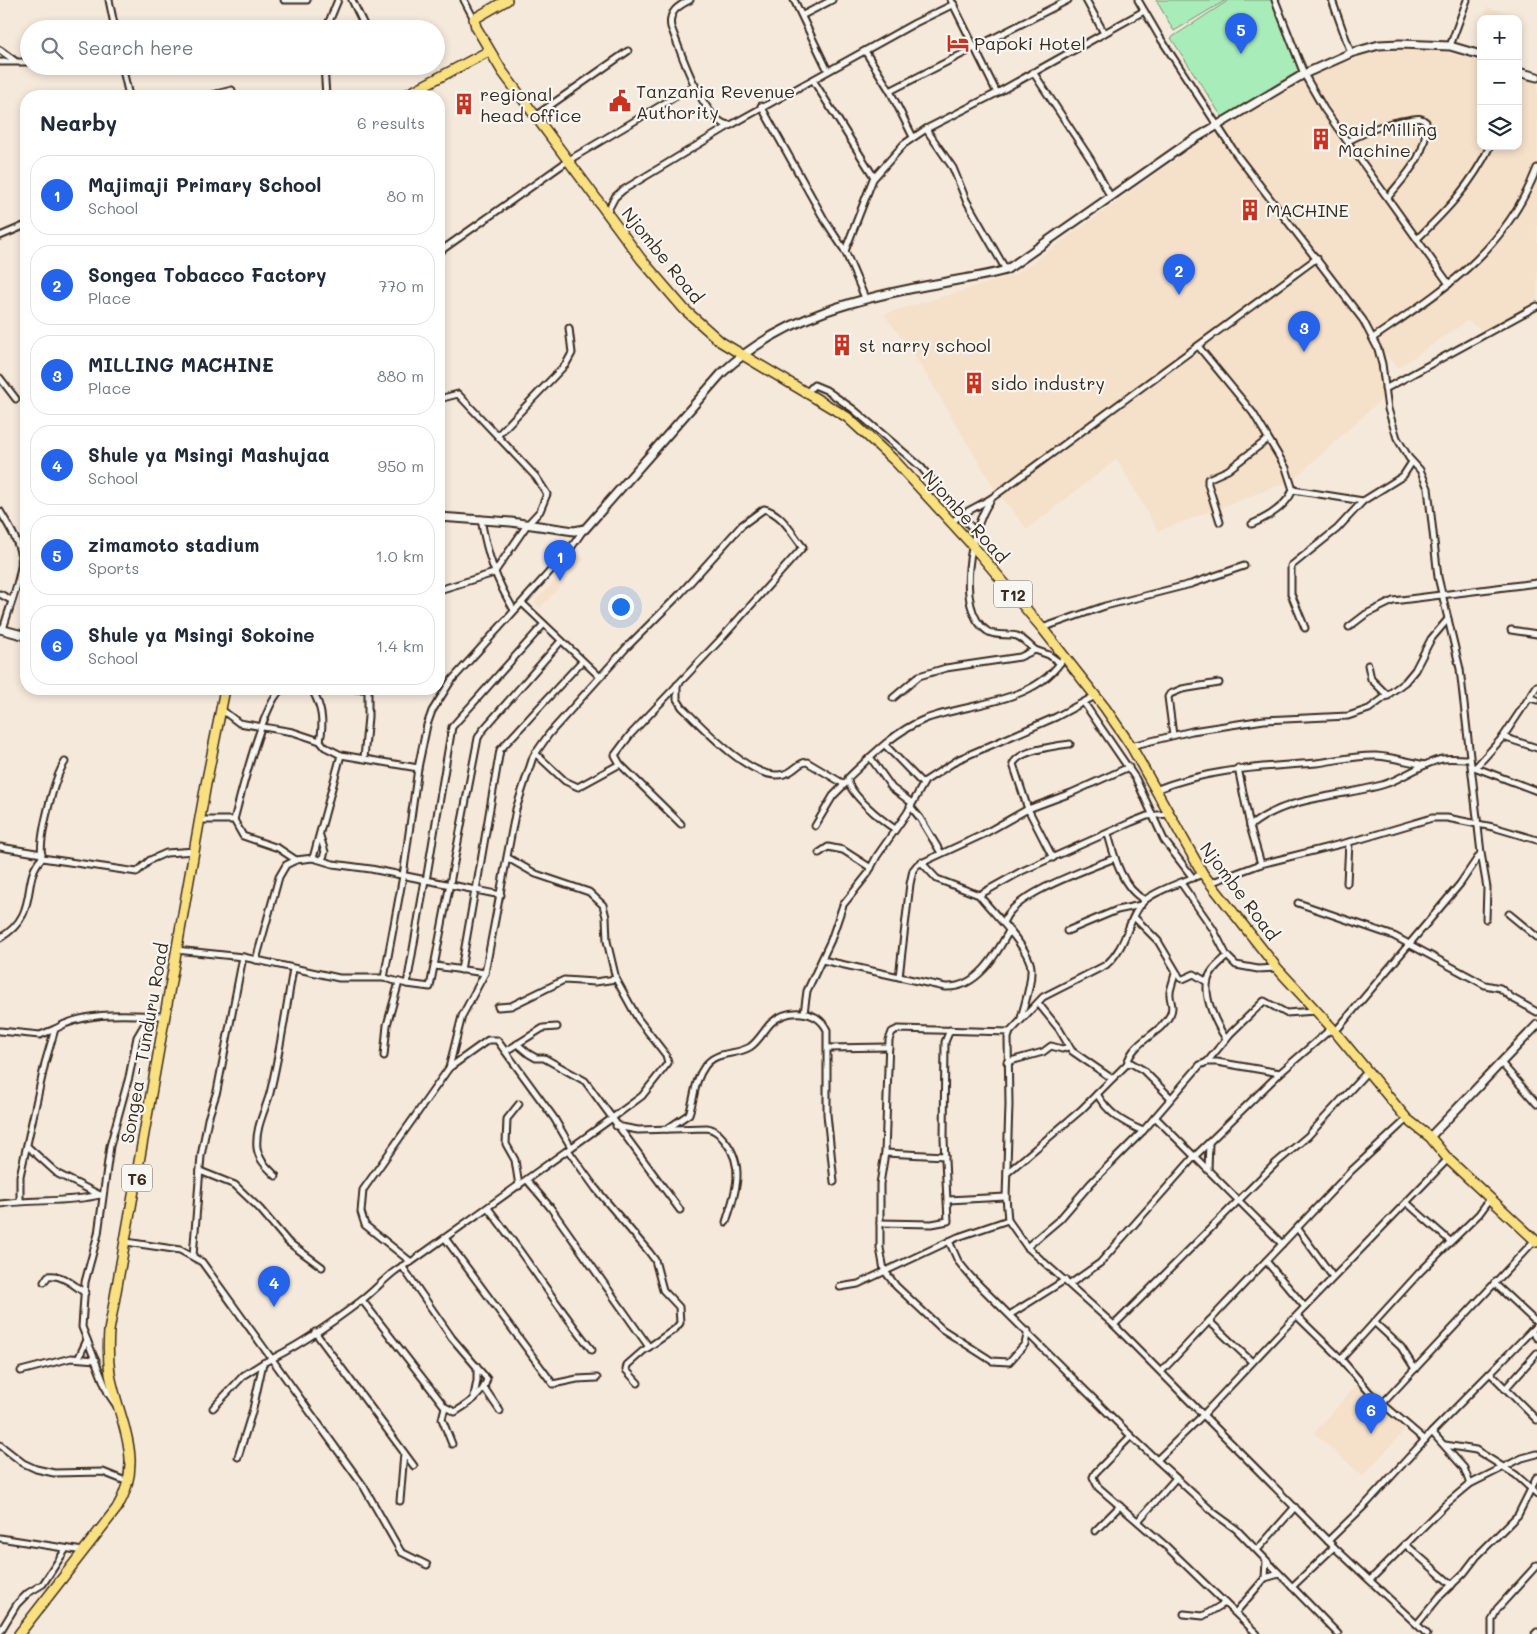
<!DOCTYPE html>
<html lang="en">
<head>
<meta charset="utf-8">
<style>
  body { margin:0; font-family:Mali,sans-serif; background:#f2f2f3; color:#1f2937 }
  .controls { position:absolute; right:15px; top:15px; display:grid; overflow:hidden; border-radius:10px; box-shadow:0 2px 8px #0003 }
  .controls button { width:45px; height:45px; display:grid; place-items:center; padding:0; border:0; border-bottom:1px solid #e0e1e3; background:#fff; color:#1f2937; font:25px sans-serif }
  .you { position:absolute; left:620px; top:606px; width:18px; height:18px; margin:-12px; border:4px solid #fff; border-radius:50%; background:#1a73e8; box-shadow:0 0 0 8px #1a73e833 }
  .badge { display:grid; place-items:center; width:32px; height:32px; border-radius:50%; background:#2563eb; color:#fff; font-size:16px; font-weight:700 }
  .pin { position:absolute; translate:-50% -41px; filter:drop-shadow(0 1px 2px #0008) }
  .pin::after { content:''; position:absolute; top:26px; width:18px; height:15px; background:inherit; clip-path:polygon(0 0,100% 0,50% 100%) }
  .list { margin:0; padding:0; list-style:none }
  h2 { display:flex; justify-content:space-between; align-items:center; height:65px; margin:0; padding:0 20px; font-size:21px }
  h2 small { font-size:16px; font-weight:400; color:#747a83 }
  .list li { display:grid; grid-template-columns:32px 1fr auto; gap:15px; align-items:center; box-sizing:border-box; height:80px; margin:0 10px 10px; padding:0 10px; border:1px solid #e0e1e3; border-radius:20px }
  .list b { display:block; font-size:19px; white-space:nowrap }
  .list p { margin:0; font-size:16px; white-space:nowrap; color:#747a83 }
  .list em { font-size:16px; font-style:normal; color:#747a83 }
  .icon { flex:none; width:28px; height:28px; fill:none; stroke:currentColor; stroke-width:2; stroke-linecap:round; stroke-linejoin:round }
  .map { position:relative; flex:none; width:1537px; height:1634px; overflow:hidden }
  .search { position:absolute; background:#fff; box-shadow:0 2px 8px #0003; left:20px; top:20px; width:425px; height:55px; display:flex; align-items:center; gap:12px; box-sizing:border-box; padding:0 18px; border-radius:28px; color:#747a83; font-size:19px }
  .panel { position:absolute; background:#fff; box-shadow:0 2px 8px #0003; left:20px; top:90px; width:425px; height:605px; border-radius:20px }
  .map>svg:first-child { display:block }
  .built { fill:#f5e0ca }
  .green { fill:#a8edb9; stroke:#728c6c }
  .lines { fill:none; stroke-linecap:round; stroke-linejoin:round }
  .street-casing { stroke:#3b2a1e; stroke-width:9 }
  .secondary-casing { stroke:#3b2a1e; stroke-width:11 }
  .highway-casing { stroke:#3b2a1e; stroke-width:12 }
  .street { stroke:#f6f6f2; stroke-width:5 }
  .secondary { stroke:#f6f6f2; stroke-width:7 }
  .highway { stroke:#f9e181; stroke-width:9 }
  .labels { text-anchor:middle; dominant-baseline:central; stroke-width:4.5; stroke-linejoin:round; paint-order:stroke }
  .shield { fill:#f6f6f2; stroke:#73675e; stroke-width:1 }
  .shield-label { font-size:16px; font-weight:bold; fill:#3b2a1e }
  .poi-label { font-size:18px; fill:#3b2a1e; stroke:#f6f6f2; text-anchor:start }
  .street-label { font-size:18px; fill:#3b2a1e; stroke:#f6f6f2 }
</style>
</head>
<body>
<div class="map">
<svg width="1537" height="1634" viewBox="0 0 1537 1634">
  <rect width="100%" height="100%" fill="#f5e9db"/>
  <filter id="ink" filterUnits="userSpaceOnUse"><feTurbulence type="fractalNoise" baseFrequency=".02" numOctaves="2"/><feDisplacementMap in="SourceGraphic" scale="10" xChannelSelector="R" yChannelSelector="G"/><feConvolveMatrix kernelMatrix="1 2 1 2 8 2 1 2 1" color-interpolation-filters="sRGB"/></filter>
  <g filter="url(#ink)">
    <g class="built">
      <path d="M1487,7L1511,14L1510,19L1484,18Z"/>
      <path d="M1420,47L1481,61V146H1518V70L1537,77V300L1484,331L1467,321L1398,368L1382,350L1385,396L1293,480L1158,531L1117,459L1027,529L995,489L915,356L884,314L1015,275L1218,129L1316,73L1369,53Z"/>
      <path d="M580,555L585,559L540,608L534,602Z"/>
      <path d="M1363,1378L1412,1422L1363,1476L1314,1433Z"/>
    </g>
    <g class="green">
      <path d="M1156,0H1226L1174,31Z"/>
      <path d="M1229,0H1276L1308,70L1222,117L1171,38Z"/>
    </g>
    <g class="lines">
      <g class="street-casing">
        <g id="street">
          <path d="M109,0L115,29"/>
          <path d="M284,0H307"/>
          <path d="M352,0L366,29"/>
          <path d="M464,0L474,19"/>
          <path d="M690,0C678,6 668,12 671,27C680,49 704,126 731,125L915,23L954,4"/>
          <path d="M794,0L828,71"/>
          <path d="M951,0L997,93"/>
          <path d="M1086,0L1104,33"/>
          <path d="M1138,0L1159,36L1236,154L1363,320L1378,349L1382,364L1388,409L1397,438L1409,458L1420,470L1428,488L1438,577L1460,669L1481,853L1460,884L1335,1032"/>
          <path d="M1275,0L1304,74L1324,109L1449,284"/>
          <path d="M1332,0L1351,53"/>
          <path d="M803,15L832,0"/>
          <path d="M326,29L338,0"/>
          <path d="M1450,46L1467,0"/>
          <path d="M0,50L15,61"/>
          <path d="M865,51L890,91L913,137"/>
          <path d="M0,62H29"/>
          <path d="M122,66L129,96"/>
          <path d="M324,66L326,96"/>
          <path d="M1033,72L1091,160L1110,196"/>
          <path d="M813,80L874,177"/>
          <path d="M890,91L1068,0"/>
          <path d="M208,96L232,90"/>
          <path d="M761,106L824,219L845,251L865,298"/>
          <path d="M535,116L628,51"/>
          <path d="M926,129L953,168L966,200L1006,270"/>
          <path d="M1348,141C1368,131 1384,123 1408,120C1415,119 1420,116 1426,122C1428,154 1407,174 1388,197"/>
          <path d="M607,212L615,197L623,190L729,126"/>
          <path d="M0,236L26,225"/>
          <path d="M1417,239C1446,211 1472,184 1490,146"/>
          <path d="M845,251L873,179L904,144L926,129L997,93L1144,11"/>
          <path d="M439,252L569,160L695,85"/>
          <path d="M1373,338C1444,289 1505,252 1537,168"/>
          <path d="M1198,346L1253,413L1286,468L1293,490C1286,507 1268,517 1252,524"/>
          <path d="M0,378L16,399"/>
          <path d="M1385,389L1537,306"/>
          <path d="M807,392L814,385L826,390L853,409L921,467L977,534"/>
          <path d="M439,399L458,394L536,477L547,494L540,511L527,525L494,573L439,590"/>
          <path d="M498,435L566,364L572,353L569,328"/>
          <path d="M1293,490L1363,501"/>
          <path d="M990,501C971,528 954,609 987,631C995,637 1008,633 1017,636C1024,639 1030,646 1035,650"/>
          <path d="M0,511C8,525 19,541 21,558C24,572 7,613 3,630"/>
          <path d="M481,519C487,554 496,581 514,610"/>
          <path d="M952,522C964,511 980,506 993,497L1317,258"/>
          <path d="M1220,522L1208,484V479L1228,470L1268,439"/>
          <path d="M0,594L11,600"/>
          <path d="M522,603L600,677"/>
          <path d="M1349,627L1366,614L1393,601L1537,583"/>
          <path d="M1042,628L1105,606L1191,584L1244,566"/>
          <path d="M1305,628L1291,594V566L1337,529L1363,501L1403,476L1412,462"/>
          <path d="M1511,630L1537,634"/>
          <path d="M1368,665L1371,679L1388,696"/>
          <path d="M677,685V699L682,707C702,727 748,776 777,775C794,775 797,762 807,762L844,784"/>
          <path d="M306,689L312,690C322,707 324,722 320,741"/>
          <path d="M311,689H336"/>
          <path d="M356,689H366"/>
          <path d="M893,698L919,676L946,668L1020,657L1035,650L1049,655L1060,663"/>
          <path d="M1530,698L1537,700"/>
          <path d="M1084,703L1136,779L1164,840L1193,878"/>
          <path d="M222,710L239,723L293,732L320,741L325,747L341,755L418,768"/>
          <path d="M1173,735L1168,697L1170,694L1182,689L1219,683"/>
          <path d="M1503,737L1537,748"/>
          <path d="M885,745L923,784"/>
          <path d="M1131,746L1192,731L1264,720L1348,716L1369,709L1405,682L1415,670L1431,639L1448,619"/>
          <path d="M535,753L565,781L578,787L620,764"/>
          <path d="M870,757L892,788L912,803"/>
          <path d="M364,758L368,717V689"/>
          <path d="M1474,767L1537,791"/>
          <path d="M1476,767L1503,737L1537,686"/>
          <path d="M1238,768L1250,826L1261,864"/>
          <path d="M1155,790C1207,769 1260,767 1316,763C1335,761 1356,755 1376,756C1393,757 1409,762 1425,765"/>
          <path d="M910,806L920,818L941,853"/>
          <path d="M201,820H234L243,836L278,848L296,860"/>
          <path d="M234,820C241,794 263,703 282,689"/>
          <path d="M815,826L833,796L847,782"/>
          <path d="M1250,826C1289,795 1339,798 1385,784C1404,778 1422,763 1442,759C1450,758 1460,759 1469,759"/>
          <path d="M895,829C883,821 847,793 848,778C870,757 894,732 923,720C968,702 1036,705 1064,657"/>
          <path d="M1108,834C1114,856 1122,889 1145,900"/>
          <path d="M320,836L325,852L322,860"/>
          <path d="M0,847L42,854"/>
          <path d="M819,853L828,847L843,850L871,868"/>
          <path d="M1481,853L1487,888L1486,919"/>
          <path d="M42,858C38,840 54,778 65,762"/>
          <path d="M313,858L341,755"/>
          <path d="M1053,858L1028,809L1013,764C1020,750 1054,746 1070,744"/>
          <path d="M921,862L937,879L979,895L1022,871L1132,822L1147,816L1168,814"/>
          <path d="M1203,874C1189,879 1152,892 1143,902C1126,921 1129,944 1106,965L1043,997L1010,1032L1008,1038L1009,1105L1006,1197L1008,1220L1027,1247L1114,1325L1334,1547L1427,1634"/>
          <path d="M426,881L452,727L544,624"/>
          <path d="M1181,883L1213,929L1227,956L1236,965L1258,969L1277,968"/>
          <path d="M1210,883L1261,864L1361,839L1432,818H1447L1493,827L1537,840"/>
          <path d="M1347,883L1349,842"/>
          <path d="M476,890L500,750L582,661"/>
          <path d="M979,895C991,911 1030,948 1031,968C1032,984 1025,1002 1021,1018"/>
          <path d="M1298,903L1394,936L1485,985L1500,988L1512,998L1537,1012"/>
          <path d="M1509,914L1537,937"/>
          <path d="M1134,917L1158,941L1180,978L1183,979L1194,974L1207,982"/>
          <path d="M1004,921C1014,894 1088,869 1115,858"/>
          <path d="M1067,931L1117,910L1141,905"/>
          <path d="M0,938C41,914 20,880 42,858L137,872L150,860L166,853L195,851"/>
          <path d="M176,950L243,957L339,978H384L407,984L430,987L478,738L482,731L561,641"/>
          <path d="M256,960L279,877L286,865L296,860L313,858L333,864L371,869L501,895"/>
          <path d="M822,960L945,987C977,989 996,955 1009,931"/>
          <path d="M435,966L485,973"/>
          <path d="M461,970L475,890"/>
          <path d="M899,977L910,884L913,870L917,865L982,835L1028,809L1071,793L1129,767"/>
          <path d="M384,978L403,876L418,768L427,725L432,711L451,681L571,548L584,529"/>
          <path d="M407,984L425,880"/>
          <path d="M1038,1003L1059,1029L1072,1051L1111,1078"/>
          <path d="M498,1007L511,1006L564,980L595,982L616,979"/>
          <path d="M804,1013L807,991L831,940L843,905L867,875L877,856L907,813L925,781L959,759L1056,717L1095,696"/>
          <path d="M0,1031L40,1035L55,1029"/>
          <path d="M1010,1032L898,1029L892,1032L889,1040L885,1153L880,1184V1248L884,1270L896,1286L942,1329L992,1361L1009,1362L1025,1344L1028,1331"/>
          <path d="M1226,1039C1217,1025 1203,998 1208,980C1210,970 1220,963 1227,956"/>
          <path d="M517,1044L529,1054L536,1058H544L585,1081L680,1210"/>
          <path d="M828,1048L889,1047"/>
          <path d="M506,1051L543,1028L557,1027"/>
          <path d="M384,1056L387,1025L399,982"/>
          <path d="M1007,1062L1043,1052L1051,1046L1062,1049L1068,1047"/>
          <path d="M1207,1062L1231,1033L1264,1001L1286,1013L1316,1011"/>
          <path d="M1127,1064C1133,1040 1160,1035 1170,1015C1175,1006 1169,1001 1170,992C1171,986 1174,979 1175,973"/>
          <path d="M1502,1064L1537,1104"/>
          <path d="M449,1068L488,1040H497L554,1118L571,1147"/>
          <path d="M1097,1094C1108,1113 1122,1122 1143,1131"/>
          <path d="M519,1104L507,1119L506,1144L515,1160L519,1186"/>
          <path d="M1155,1117L1282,1244"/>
          <path d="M616,1126L638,1130L707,1128C715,1129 720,1135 725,1141C746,1167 735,1194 726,1222"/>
          <path d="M667,1129L689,1114C695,1097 694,1081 705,1066C717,1050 735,1056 750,1047C759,1041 764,1030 771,1023C788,1008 817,1009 827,1030V1114L834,1182"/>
          <path d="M27,1146L58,1174L100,1195"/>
          <path d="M568,1150L596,1189L649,1252L655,1260L663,1290L679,1307L680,1323L675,1329L643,1351L627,1365L626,1370L638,1383"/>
          <path d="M885,1153L945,1156"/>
          <path d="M1208,1170L1209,1143"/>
          <path d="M200,1171L235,1185L260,1209L288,1242L322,1267"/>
          <path d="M1007,1173L1081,1110L1127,1064L1131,1063L1143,1070L1171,1098"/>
          <path d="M276,1176C267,1167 259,1161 257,1148C255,1128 265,1111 270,1093C280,1052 286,1010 293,969"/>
          <path d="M527,1180L550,1207L649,1347"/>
          <path d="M948,1200L1006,1197"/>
          <path d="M20,1201V1176L45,1063L55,1029C87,1010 130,1015 165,1016"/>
          <path d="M1407,1203L1450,1241"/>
          <path d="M0,1204C33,1199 67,1203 100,1195"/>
          <path d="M488,1208C524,1254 555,1304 592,1350"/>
          <path d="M880,1223L932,1224L948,1221L944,1139L945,1042L950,1030"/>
          <path d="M1298,1229L1333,1277"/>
          <path d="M445,1238L553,1384L577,1379L597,1378"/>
          <path d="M949,1241L958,1261L971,1277L1131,1436L1214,1513L1236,1529L1338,1634"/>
          <path d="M126,1242L180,1250L202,1262L364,1487L401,1552L427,1565"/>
          <path d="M1027,1247L1060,1219L1091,1183L1143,1131L1200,1065L1207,1062H1217L1280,1073"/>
          <path d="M193,1256L201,1156L208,1119L217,1091L243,957"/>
          <path d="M1266,1261L1305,1307"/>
          <path d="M411,1262L365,1225L361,1212L363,1190L449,1068L462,1016L485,973L516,809L533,757L549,734L627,647L679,595L742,525L764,509C782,513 792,534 803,547L719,641L630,735L615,755L620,764L681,824"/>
          <path d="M44,1282L48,1276C62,1274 74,1285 85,1293"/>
          <path d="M1494,1283L1537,1323"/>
          <path d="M1070,1284L1100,1263L1194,1157L1280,1073L1332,1028"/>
          <path d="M840,1287L858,1284L958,1237L1008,1220"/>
          <path d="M362,1300L445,1407L455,1412C468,1404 483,1395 487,1379L452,1338L402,1266"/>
          <path d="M1011,1314L1065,1280"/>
          <path d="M1297,1316L1341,1359L1370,1393L1425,1440"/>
          <path d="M1209,1321L1252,1362"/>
          <path d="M1374,1322L1401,1347L1415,1369"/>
          <path d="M1114,1325L1275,1164L1308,1136L1367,1072"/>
          <path d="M1531,1331L1537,1338"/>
          <path d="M315,1332L414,1466"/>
          <path d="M79,1357L87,1340"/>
          <path d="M1341,1359L1420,1272L1479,1214L1490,1199"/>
          <path d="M21,1371L71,1358L96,1360"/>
          <path d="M1161,1372L1351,1171L1407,1119"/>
          <path d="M1490,1373L1537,1420"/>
          <path d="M485,1389L500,1411"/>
          <path d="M1505,1389L1537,1353"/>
          <path d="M474,1396L477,1381V1366"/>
          <path d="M1383,1403L1535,1240"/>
          <path d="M116,1405L108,1393L82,1327L85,1282L98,1234L110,1146L129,1077L137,1037L150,1015"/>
          <path d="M445,1407L442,1419L452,1444"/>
          <path d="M213,1408L244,1375L263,1363"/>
          <path d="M1432,1432L1464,1468L1470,1484"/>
          <path d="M1131,1436L1095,1473L1093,1477L1098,1487L1167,1547L1257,1634"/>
          <path d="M0,1445L23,1463L36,1469L54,1473L103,1472L128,1482"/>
          <path d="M1445,1445L1476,1450L1516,1475L1537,1494"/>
          <path d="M238,1457L253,1409L263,1363C298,1347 332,1323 362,1300C378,1288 392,1269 411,1262L611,1119L642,1096L668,1063L666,1055L638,1019L616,979L607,941L606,917L603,905L589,892L536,874L508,858"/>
          <path d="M1157,1460L1202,1416L1277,1336L1448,1159"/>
          <path d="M400,1501L404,1453"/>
          <path d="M1138,1521L1176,1478"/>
          <path d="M1095,1531L1120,1506"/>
          <path d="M0,1538L83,1551"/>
          <path d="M1328,1541L1367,1503L1432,1432L1537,1325"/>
          <path d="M1405,1544L1452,1585"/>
          <path d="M1257,1550L1295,1507"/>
          <path d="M1265,1578L1266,1561"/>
          <path d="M1371,1579L1445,1505L1470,1484L1522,1458L1537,1454"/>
          <path d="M1292,1587L1334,1547"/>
          <path d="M1236,1612L1265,1578L1279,1574"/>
          <path d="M1184,1614L1203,1616L1225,1603"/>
          <path d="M1417,1624L1440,1596L1464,1573L1477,1556L1518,1515L1537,1477"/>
          <path d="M0,1632L17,1604L28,1593L43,1584L66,1549"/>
          <path d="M1492,1634V1620L1497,1609L1537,1565"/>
          <path d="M1535,1634L1537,1632"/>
        </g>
      </g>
      <g class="secondary-casing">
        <g id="secondary">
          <path d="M1518,72L1537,77"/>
          <path d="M439,517L511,522L574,531L585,529L722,373C783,315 865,296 947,282C967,278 986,276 1006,270L1186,144L1304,74L1351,53L1379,45L1400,44L1450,46L1481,55"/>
          <path d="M0,629L26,636"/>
          <path d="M1430,1137L1537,1025"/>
        </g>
      </g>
      <g class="highway-casing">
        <g id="highway">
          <path d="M507,0L474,19L476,27L502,71L641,259L684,309L721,342L847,417L896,462L973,546L1042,628L1105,708L1131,746L1203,874L1277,968L1332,1028L1407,1119L1430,1137L1448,1159L1537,1242"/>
          <path d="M404,96L489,51"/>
          <path d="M19,1634L117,1508C146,1459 119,1423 110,1374C108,1359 108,1345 109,1331L206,784L225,689"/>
        </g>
      </g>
      <use href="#street" class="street"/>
      <use href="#secondary" class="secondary"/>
      <use href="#highway" class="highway"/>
    </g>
  </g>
  <defs>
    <g id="hotel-bare" transform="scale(1.725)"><path d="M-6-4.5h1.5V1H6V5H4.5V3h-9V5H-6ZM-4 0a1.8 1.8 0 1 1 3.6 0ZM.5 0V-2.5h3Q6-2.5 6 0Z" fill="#c8321e" stroke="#f6f6f2" stroke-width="2.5" paint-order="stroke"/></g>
    <g id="civic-bare" transform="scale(1.725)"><path d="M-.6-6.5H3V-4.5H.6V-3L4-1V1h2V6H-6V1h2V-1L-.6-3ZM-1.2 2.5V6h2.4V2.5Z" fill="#c8321e" stroke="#f6f6f2" stroke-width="2.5" paint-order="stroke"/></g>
    <g id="building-bare" transform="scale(1.725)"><path d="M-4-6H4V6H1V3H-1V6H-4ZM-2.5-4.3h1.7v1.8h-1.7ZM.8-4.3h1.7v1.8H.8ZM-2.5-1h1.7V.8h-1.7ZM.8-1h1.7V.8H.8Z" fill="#c8321e" stroke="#f6f6f2" stroke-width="2.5" paint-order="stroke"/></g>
  </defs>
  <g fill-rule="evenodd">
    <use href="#hotel-bare" x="958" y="43"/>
    <use href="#civic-bare" x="620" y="101"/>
    <use href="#building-bare" x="464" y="104"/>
    <use href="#building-bare" x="1321" y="139"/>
    <use href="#building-bare" x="1250" y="210"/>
    <use href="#building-bare" x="842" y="345"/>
    <use href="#building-bare" x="974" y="383"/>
  </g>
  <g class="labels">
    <g class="shield">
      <rect x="994" y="580.5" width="38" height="27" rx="4"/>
      <rect x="122" y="1164.5" width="30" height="27" rx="4"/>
    </g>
    <g class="shield-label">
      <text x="1013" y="594">T12</text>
      <text x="137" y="1178">T6</text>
    </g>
    <g class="poi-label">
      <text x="974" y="43">Papoki Hotel</text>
      <text x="636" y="91">Tanzania Revenue<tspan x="636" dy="21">Authority</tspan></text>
      <text x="480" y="94">regional<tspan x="480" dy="21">head office</tspan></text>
      <text x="1338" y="129">Said Milling<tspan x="1338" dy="21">Machine</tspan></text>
      <text x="1266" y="210">MACHINE</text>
      <text x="859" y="345">st narry school</text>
      <text x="991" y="383">sido industry</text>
    </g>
    <g class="street-label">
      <text transform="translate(663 255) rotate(51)">Njombe Road</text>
      <text transform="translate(966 516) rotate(48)">Njombe Road</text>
      <text transform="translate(1240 891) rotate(53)">Njombe Road</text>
      <text transform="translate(144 1043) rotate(-80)">Songea - Tunduru Road</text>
    </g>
  </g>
</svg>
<div class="controls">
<button>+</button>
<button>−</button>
<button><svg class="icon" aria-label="layers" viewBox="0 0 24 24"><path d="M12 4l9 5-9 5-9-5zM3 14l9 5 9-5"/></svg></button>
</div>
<div class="you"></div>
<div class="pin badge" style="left:560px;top:581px">1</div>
<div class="pin badge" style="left:1179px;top:295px">2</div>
<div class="pin badge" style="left:1304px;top:352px">3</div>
<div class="pin badge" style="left:274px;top:1307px">4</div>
<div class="pin badge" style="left:1241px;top:54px">5</div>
<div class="pin badge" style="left:1371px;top:1434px">6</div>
<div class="search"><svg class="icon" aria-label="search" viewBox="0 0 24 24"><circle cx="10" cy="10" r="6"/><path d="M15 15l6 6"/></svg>Search here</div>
<section class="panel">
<h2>Nearby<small>6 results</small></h2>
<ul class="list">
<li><span class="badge">1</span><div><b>Majimaji Primary School</b><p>School</p></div><em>80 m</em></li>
<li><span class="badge">2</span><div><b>Songea Tobacco Factory</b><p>Place</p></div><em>770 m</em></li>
<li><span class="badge">3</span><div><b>MILLING MACHINE</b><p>Place</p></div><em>880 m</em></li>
<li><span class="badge">4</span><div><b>Shule ya Msingi Mashujaa</b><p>School</p></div><em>950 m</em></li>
<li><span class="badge">5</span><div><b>zimamoto stadium</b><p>Sports</p></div><em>1.0 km</em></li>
<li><span class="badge">6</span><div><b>Shule ya Msingi Sokoine</b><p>School</p></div><em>1.4 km</em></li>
</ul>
</section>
</div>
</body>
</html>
